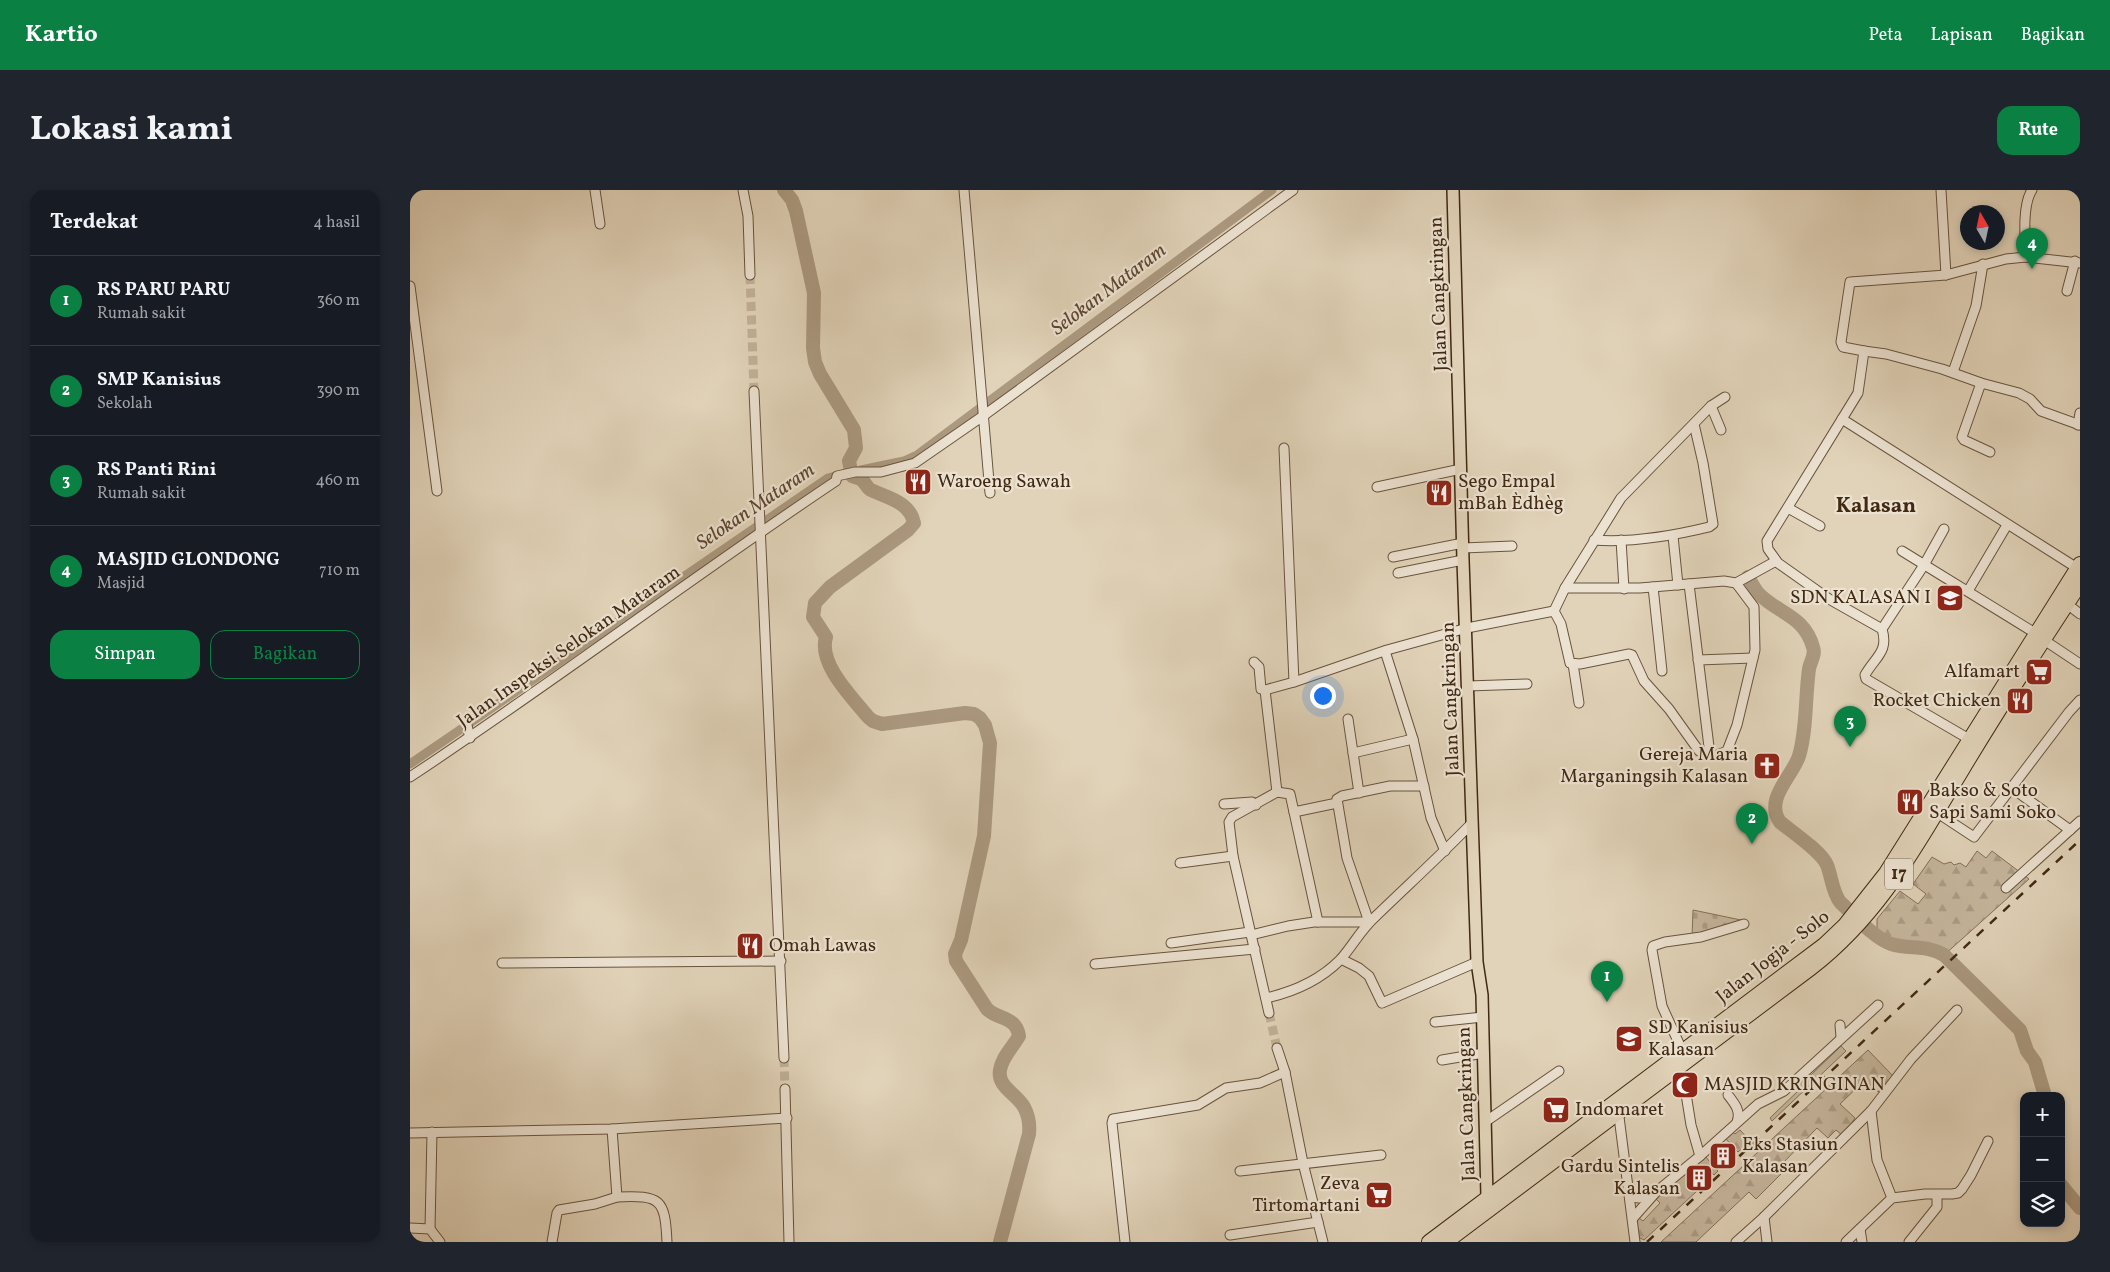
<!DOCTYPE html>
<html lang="id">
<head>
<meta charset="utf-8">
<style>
  body { margin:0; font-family:Vollkorn,serif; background:#20242c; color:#f1f3f6 }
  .controls { position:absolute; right:15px; bottom:15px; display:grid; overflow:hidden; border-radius:10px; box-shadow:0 2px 8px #0003 }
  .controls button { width:45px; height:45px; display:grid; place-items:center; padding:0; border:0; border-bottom:1px solid #363941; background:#171b24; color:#f1f3f6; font:25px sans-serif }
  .compass { position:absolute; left:1550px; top:15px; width:45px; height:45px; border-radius:50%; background:#171b24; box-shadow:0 2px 8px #0003; rotate:351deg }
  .you { position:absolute; left:912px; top:505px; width:18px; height:18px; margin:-12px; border:4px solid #fff; border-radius:50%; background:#1a73e8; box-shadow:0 0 0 8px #1a73e833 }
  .badge { display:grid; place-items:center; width:32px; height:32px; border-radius:50%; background:#0b8043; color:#fff; font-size:16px; font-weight:700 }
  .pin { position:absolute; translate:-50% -41px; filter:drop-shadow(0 1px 2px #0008) }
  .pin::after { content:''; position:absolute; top:26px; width:18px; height:15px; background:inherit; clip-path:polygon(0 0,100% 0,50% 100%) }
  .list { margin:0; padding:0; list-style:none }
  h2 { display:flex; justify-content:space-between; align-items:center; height:65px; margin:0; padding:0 20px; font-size:21px }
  h2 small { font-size:16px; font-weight:400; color:#9ea1a6 }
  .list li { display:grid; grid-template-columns:32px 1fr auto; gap:15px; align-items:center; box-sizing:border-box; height:90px; padding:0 20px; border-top:1px solid #363941 }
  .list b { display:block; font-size:19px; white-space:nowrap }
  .list p { margin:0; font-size:16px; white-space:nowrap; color:#9ea1a6 }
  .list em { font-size:16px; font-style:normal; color:#9ea1a6 }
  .actions { display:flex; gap:10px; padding:15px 20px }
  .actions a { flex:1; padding:11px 0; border:1px solid #0b8043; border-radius:15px; text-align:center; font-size:18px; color:#0b8043 }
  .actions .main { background:#0b8043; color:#fff }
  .icon { flex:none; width:28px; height:28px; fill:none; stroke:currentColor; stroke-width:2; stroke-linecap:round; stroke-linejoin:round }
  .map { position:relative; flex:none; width:1670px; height:1052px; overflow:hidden; border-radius:15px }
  header { display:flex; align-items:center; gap:30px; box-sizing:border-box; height:70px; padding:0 25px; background:#0b8043; color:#fff }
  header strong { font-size:24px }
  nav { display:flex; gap:28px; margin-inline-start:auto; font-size:18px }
  .intro { display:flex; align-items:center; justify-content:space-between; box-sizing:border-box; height:120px; padding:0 30px }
  h1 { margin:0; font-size:35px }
  .button { padding:12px 22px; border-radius:15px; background:#0b8043; color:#fff; font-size:18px; font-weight:700 }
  main { display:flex; gap:30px; padding:0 30px }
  aside { flex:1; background:#171b24; border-radius:15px; box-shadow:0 2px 8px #0003 }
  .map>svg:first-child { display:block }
  .grass { fill:#c6b69d; stroke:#847058 }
  .forest { fill:url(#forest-firs); stroke:#847058 }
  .cemetery { fill:url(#cemetery-stones); stroke:#847058 }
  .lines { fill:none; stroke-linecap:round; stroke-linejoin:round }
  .canal { stroke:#ab9980; stroke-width:9 }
  .river { stroke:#ab9980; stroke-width:14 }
  .minor-tunnel { stroke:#c1b198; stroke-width:9; stroke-dasharray:9 4.5; stroke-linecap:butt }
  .minor-casing { stroke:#69543c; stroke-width:11 }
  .major-casing { stroke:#412912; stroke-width:14 }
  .highway-casing { stroke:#412912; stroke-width:16 }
  .minor { stroke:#ece2d2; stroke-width:9 }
  .major { stroke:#e1d3b9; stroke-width:11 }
  .highway { stroke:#e1d3b9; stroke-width:14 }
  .rail { stroke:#412912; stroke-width:2.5; stroke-dasharray:9 9; stroke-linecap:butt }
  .labels { text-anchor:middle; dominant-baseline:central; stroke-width:4.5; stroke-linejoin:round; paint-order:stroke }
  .shield { fill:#ece2d2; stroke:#74604c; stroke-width:1 }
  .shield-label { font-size:18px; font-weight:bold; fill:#412912 }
  .street-label { font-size:19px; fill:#412912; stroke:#ece2d2 }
  .poi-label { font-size:19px; fill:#412912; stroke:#ece2d2; text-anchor:start }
  .water-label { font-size:20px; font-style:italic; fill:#5c452e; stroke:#ece2d2 }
  .quarter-label { font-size:21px; font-weight:bold; fill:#412912; stroke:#ece2d2 }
</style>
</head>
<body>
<header>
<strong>Kartio</strong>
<nav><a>Peta</a><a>Lapisan</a><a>Bagikan</a></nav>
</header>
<div class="intro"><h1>Lokasi kami</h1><a class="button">Rute</a></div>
<main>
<aside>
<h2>Terdekat<small>4 hasil</small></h2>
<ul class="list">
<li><span class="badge">1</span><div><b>RS PARU PARU</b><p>Rumah sakit</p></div><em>360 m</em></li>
<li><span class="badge">2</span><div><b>SMP Kanisius</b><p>Sekolah</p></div><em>390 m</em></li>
<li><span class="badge">3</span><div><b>RS Panti Rini</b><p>Rumah sakit</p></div><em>460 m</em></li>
<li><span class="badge">4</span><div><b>MASJID GLONDONG</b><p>Masjid</p></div><em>710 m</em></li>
</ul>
<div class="actions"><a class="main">Simpan</a><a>Bagikan</a></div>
</aside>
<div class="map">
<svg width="1670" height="1052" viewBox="0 0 1670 1052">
  <defs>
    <pattern id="forest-firs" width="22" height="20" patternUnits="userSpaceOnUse" patternTransform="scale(1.25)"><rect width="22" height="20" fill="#c6b69d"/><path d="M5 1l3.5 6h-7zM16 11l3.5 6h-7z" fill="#ab9c86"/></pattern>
    <pattern id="cemetery-stones" width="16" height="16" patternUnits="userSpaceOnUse" patternTransform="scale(1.25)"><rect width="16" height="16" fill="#c6b69d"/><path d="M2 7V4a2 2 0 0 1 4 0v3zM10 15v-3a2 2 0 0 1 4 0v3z" fill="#ab9c86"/></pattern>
  </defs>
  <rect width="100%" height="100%" fill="#e1d3b9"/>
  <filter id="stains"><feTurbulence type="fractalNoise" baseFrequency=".004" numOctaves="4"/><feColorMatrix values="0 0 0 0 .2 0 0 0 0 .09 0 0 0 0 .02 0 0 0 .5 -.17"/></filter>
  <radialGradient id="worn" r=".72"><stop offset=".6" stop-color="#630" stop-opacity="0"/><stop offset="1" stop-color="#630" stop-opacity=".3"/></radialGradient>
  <path class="grass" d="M1431,856L1436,861L1362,931L1360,928L1391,898L1386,893L1397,882L1401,885Z"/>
  <g class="forest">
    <path d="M1567,661L1576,668L1582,661L1619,689L1533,766L1527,767L1517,760L1472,746L1467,743V729L1490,701L1508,714L1516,704L1503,694L1522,667L1534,674L1541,672L1544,675L1550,673L1556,677Z"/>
    <path d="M1458,860L1483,886L1468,902L1455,890L1430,914L1445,928L1433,946L1426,940L1418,948L1407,938L1369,977L1373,982L1346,1009L1339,1002L1286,1052H1251Z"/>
    <path d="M1321,940L1325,944L1330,940L1340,951L1328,962L1314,947Z"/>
    <path d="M1294,965L1308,981L1304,985L1302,983L1299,985L1293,978L1279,991L1287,1001L1234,1050L1228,1047L1227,1031L1229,1028L1233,1031L1250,1013L1245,1008Z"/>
  </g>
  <path class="cemetery" d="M1283,720L1331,730L1329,733L1282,747Z"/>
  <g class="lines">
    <g class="canal">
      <path d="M451,280L494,271L507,265L862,0"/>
      <path d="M0,574L418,288L433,284"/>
    </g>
    <g class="river">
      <path d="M374,0L382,10L386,21L404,103L403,158L405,172L410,184L444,240L446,258L439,271L442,286C446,288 450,288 453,291C456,294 457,298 461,300C478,308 500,312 504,333L498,340L420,397L405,413L403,427L416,447C408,474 442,507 458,527L463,531L472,534L555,523L564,524L570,528L575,535L580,553L574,646L551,750L545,764L546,771L577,819C588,830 606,826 609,846C603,857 592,867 590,880C587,897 607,904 614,917C619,926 620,934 619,944L590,1052"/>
      <path d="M1338,387C1341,392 1344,398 1348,403C1368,424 1394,425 1403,457C1406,465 1400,472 1399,479C1395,508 1397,539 1389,566C1382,587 1354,609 1370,632C1382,642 1411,661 1417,675C1422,688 1422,701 1430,712C1444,725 1464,748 1481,754C1500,760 1514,754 1534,765L1603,833L1610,840L1617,861L1625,872L1635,906"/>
      <path d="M1651,995L1670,1018"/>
    </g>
    <g class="minor-tunnel">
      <path d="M340,85L344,201"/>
      <path d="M859,823L867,858"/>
      <path d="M374,868L375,899"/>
    </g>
    <g class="minor-casing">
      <g id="minor">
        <path d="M185,0L190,34"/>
        <path d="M333,0L338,26L340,85"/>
        <path d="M554,0L580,303"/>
        <path d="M1531,0L1536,85"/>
        <path d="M1616,67C1615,49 1612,15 1622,0"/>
        <path d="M0,96L27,301"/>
        <path d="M1657,101L1665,71"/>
        <path d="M1454,161L1476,164L1532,179L1571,193L1609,203L1620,209L1631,221L1670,235"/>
        <path d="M1543,182L1566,116L1573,74"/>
        <path d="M1571,193L1552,247L1554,250L1580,262"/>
        <path d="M344,201L374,868"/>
        <path d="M1301,216L1311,240"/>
        <path d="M1432,229L1667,378"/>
        <path d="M1668,235L1670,223"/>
        <path d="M874,258L884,492"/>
        <path d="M967,297L1051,279"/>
        <path d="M1378,318L1410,336"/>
        <path d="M1263,346L1268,395"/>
        <path d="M1184,350C1223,353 1262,346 1299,337L1303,334L1293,273L1284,234"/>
        <path d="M1211,350L1214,399"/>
        <path d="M1053,358L1102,356"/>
        <path d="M1492,361L1625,443"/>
        <path d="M983,367L1053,353"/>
        <path d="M988,383L1053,370"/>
        <path d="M1279,394L1300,565"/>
        <path d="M1243,397L1252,481"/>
        <path d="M1155,398H1230L1314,391L1326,393L1366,371"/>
        <path d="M1558,401L1597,335"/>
        <path d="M1657,414L1670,424"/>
        <path d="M1144,421L1151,434L1160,473L1170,474L1219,464L1222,465L1234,491L1259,519L1289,561L1305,566L1317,561L1327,535L1345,460L1344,417L1326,393"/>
        <path d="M1144,421L1155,398L1211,308L1301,216L1315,207"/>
        <path d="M1472,439L1514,375L1534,339"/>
        <path d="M1634,450L1670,474"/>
        <path d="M975,461L1003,549L1021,628L1035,661"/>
        <path d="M1288,470L1343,468"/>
        <path d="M844,472L849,477L851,499L855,500L867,602"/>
        <path d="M1163,474L1169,513"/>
        <path d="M1058,496L1117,494"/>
        <path d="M855,500L884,492L977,460L1057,438L1144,421"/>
        <path d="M938,529L949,603"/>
        <path d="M56,531L60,548"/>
        <path d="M1559,549L1456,489L1455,485C1465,467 1479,462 1472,439L1419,409L1368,373L1358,359L1357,351L1448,203L1454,161L1433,157L1431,152L1440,92L1536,85L1596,69L1616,67L1670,73"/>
        <path d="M943,563L1003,549"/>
        <path d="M0,587C144,492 282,387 426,291L427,286L445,282H471L505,273L573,226L883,0"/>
        <path d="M1602,598L1660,640"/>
        <path d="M814,614L842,612L846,615"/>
        <path d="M884,622L908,732"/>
        <path d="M1526,622L1564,647L1659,522L1670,510"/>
        <path d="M770,673L823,666"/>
        <path d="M1596,698L1670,631"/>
        <path d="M959,732L937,668L927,609L932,606L980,596H1014"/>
        <path d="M841,745L878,736L904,732H959"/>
        <path d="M761,753L840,742"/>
        <path d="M931,769L949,778L959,786L972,813L1067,772"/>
        <path d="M92,773L371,771"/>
        <path d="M685,774L845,759"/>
        <path d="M856,808C883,802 910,790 930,770C942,757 951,739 966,726C998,695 1031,665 1062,633"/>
        <path d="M859,823L823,666L819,632L822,627L867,602L880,604L884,622L927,613"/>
        <path d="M1025,832L1073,827"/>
        <path d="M1430,835L1431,847"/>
        <path d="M867,858L875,882L893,973L913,1052"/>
        <path d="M1272,860L1252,816L1242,760L1243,756L1255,752L1291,747L1334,734"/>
        <path d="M1032,870L1074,863"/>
        <path d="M375,899L379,1052"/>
        <path d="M1276,904L1281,935L1290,966"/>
        <path d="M1318,905C1325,914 1331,921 1327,932"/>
        <path d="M1208,919L1225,1052"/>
        <path d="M1461,921L1467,970L1482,1008"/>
        <path d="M1075,932L1149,881"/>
        <path d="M202,939L207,1007C251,1005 255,1009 257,1052"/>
        <path d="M0,943L202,939L377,928"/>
        <path d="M830,981L971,965"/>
        <path d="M1221,1007L1229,1008L1244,1003"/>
        <path d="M1354,1027L1357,1052"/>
        <path d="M1223,1028L1246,1002L1290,966L1348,914L1374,901L1468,815"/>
        <path d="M0,1038L20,1039L30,1052"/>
        <path d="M20,1039L22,942"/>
        <path d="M1450,1039L1452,1052"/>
        <path d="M820,1045L908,1032"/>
        <path d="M142,1052L147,1023L149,1020L185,1014L207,1007"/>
        <path d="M715,1052L702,933L703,929L788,915L816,898L850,893L875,882"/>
        <path d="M1326,1052L1354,1027L1461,921L1501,869L1547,820"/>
        <path d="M1436,1052L1482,1008L1515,1004H1542L1548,1003L1552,999L1561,985L1578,951"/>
        <path d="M1499,1052L1527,1017V1005"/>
      </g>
    </g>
    <g class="major-casing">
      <path id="major" d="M1043,0L1053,370L1067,772L1072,805L1077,1007L1083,1013"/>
    </g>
    <g class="highway-casing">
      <g id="highway">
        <path d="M1019,1052L1414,755L1435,735L1476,683L1670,374"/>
        <path d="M1036,1052L1401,778C1471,724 1507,654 1552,580C1590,517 1630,455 1670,394"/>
      </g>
    </g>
    <use href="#minor" class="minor"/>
    <use href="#major" class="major"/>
    <use href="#highway" class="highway"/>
    <path class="rail" d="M1237,1052L1670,650"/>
  </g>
  <defs>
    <g id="restaurant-square" transform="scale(1.4375)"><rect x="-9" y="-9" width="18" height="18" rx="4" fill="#8f2418" stroke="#ece2d2"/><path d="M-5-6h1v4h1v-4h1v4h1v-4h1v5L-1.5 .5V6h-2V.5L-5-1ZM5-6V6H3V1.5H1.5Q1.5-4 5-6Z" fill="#fff"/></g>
    <g id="school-square" transform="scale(1.4375)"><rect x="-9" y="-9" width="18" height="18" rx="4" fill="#8f2418" stroke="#ece2d2"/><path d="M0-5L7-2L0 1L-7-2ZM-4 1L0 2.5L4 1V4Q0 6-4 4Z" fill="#fff"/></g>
    <g id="supermarket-square" transform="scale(1.4375)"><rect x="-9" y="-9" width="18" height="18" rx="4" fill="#8f2418" stroke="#ece2d2"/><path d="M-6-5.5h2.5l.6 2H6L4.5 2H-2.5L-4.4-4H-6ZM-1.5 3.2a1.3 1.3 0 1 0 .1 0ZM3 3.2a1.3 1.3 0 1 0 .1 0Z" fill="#fff"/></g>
    <g id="church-square" transform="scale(1.4375)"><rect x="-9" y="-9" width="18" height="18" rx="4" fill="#8f2418" stroke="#ece2d2"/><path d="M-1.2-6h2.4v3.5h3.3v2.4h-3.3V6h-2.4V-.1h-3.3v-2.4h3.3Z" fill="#fff"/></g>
    <g id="mosque-square" transform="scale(1.4375)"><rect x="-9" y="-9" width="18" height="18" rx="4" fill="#8f2418" stroke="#ece2d2"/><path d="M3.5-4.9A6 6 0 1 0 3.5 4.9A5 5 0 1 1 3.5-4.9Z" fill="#fff"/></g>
    <g id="building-square" transform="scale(1.4375)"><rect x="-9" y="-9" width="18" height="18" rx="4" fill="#8f2418" stroke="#ece2d2"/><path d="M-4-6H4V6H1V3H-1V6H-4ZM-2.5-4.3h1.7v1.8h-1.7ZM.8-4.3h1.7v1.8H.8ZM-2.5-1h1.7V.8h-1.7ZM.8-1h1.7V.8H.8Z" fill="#fff"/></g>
  </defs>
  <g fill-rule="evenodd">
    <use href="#restaurant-square" x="508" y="292"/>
    <use href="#restaurant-square" x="1029" y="303"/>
    <use href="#school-square" x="1540" y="408"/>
    <use href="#supermarket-square" x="1629" y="482"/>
    <use href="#restaurant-square" x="1610" y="511"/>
    <use href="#church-square" x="1357" y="576"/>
    <use href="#restaurant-square" x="1500" y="612"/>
    <use href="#restaurant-square" x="340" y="756"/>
    <use href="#school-square" x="1219" y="849"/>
    <use href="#mosque-square" x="1275" y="895"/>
    <use href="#supermarket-square" x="1146" y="920"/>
    <use href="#building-square" x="1313" y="966"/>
    <use href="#building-square" x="1289" y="988"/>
    <use href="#supermarket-square" x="969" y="1005"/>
  </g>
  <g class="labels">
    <rect class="shield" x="1475" y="668.5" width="28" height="31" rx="4"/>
    <g class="shield-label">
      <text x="1489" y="684">17</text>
    </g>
    <g class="street-label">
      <text transform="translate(1029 104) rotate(-92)">Jalan Cangkringan</text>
      <text transform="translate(159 457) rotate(-35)">Jalan Inspeksi Selokan Mataram</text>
      <text transform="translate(1041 509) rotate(-92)">Jalan Cangkringan</text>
      <text transform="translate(1363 767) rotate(-38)">Jalan Jogja - Solo</text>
      <text transform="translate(1057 914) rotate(-92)">Jalan Cangkringan</text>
    </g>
    <g class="poi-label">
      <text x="527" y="292">Waroeng Sawah</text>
      <text x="1048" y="292">Sego Empal<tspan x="1048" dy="22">mBah Èdhèg</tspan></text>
      <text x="1521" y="408" text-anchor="end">SDN KALASAN I</text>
      <text x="1610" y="482" text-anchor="end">Alfamart</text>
      <text x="1591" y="511" text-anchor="end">Rocket Chicken</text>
      <text x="1338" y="565" text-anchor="end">Gereja Maria<tspan x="1338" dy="22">Marganingsih Kalasan</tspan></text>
      <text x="1519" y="601">Bakso &amp; Soto<tspan x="1519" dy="22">Sapi Sami Soko</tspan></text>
      <text x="359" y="756">Omah Lawas</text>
      <text x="1238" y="838">SD Kanisius<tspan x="1238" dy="22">Kalasan</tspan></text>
      <text x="1294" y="895">MASJID KRINGINAN</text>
      <text x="1165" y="920">Indomaret</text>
      <text x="1332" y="955">Eks Stasiun<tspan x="1332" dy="22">Kalasan</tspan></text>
      <text x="1270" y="977" text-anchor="end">Gardu Sintelis<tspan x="1270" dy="22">Kalasan</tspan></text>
      <text x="950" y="994" text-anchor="end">Zeva<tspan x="950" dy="22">Tirtomartani</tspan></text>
    </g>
    <g class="water-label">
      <text transform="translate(699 100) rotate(-37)">Selokan Mataram</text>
      <text transform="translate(346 317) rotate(-34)">Selokan Mataram</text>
    </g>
    <g class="quarter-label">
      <text x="1466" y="316">Kalasan</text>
    </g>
  </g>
  <rect width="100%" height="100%" filter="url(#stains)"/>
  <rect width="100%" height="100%" fill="url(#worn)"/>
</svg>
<div class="controls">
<button>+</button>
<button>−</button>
<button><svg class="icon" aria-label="layers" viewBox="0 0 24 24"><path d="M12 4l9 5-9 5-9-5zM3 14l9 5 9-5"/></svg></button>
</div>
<svg class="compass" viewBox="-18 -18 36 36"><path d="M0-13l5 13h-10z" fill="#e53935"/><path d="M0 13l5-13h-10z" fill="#9ea1a6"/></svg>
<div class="you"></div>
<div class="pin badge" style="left:1197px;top:812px">1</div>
<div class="pin badge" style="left:1342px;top:654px">2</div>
<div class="pin badge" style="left:1440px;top:557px">3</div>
<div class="pin badge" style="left:1622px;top:79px">4</div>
</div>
</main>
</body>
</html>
